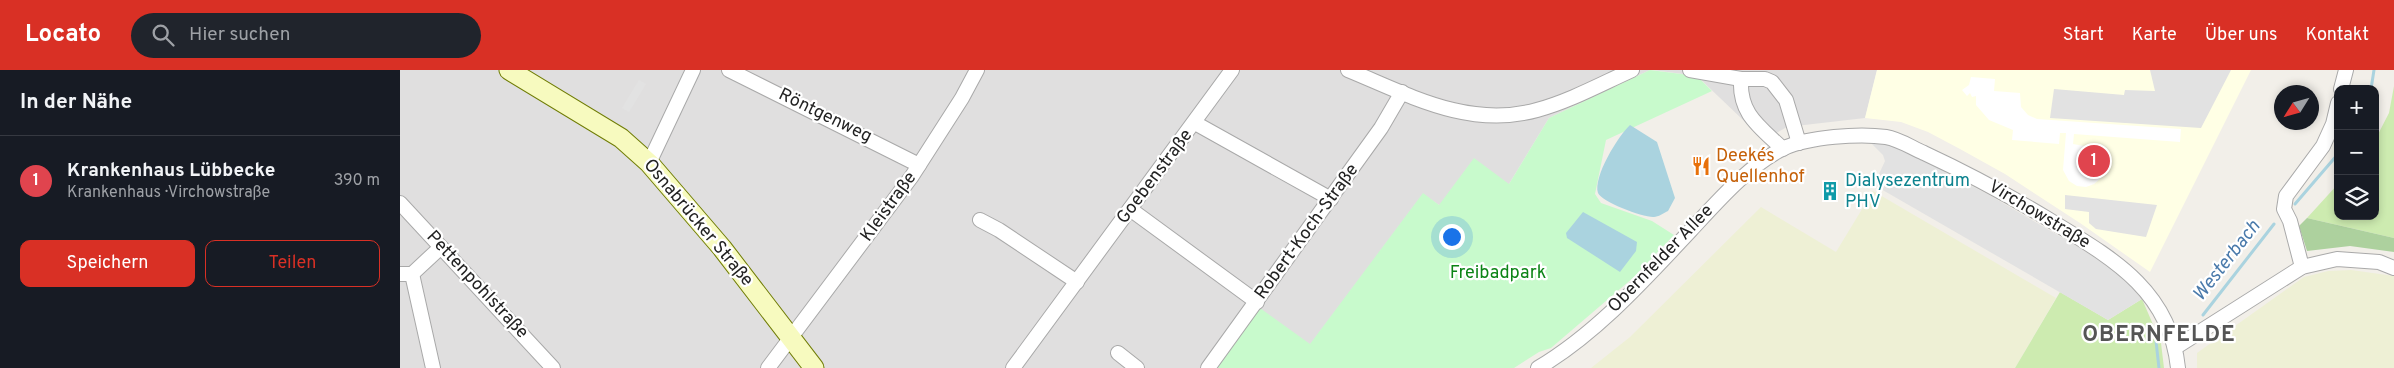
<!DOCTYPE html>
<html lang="de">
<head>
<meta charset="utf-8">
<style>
  body { margin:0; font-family:Overpass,sans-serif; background:#20242c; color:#f1f3f6 }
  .controls { position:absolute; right:15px; top:15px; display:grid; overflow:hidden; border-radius:10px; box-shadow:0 2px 8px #0003 }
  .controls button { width:45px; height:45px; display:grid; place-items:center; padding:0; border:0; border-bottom:1px solid #363941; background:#171b24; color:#f1f3f6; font:25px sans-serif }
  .compass { position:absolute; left:1874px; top:15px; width:45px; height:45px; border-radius:50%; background:#171b24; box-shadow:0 2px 8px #0003; rotate:233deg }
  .you { position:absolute; left:1051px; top:166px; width:18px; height:18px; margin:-12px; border:4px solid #fff; border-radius:50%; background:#1a73e8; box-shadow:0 0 0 8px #1a73e833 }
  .badge { display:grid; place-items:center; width:32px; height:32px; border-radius:50%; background:#d93025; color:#fff; font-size:16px; font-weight:700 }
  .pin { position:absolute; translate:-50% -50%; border:2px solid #fff; box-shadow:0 1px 5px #0006 }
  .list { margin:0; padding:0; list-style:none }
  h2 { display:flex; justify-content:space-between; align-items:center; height:65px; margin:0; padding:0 20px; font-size:21px }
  h2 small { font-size:16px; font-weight:400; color:#9ea1a6 }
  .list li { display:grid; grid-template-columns:32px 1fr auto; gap:15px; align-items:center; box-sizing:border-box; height:90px; padding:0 20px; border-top:1px solid #363941 }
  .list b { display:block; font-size:19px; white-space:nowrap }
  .list p { margin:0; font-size:16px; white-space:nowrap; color:#9ea1a6 }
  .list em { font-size:16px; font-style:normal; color:#9ea1a6 }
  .actions { display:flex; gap:10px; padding:15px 20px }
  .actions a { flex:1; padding:11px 0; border:1px solid #d93025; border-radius:10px; text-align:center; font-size:18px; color:#d93025 }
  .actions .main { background:#d93025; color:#fff }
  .icon { flex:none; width:28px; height:28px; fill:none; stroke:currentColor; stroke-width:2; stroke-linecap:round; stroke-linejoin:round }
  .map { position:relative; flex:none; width:1994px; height:298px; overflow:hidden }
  header { display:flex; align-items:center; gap:30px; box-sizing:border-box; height:70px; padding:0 25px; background:#d93025; color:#fff }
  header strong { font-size:24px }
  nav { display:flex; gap:28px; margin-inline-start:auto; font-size:18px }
  .search { width:350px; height:45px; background:#20242c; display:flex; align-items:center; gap:12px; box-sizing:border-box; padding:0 18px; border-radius:28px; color:#9ea1a6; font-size:19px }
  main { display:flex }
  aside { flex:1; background:#171b24 }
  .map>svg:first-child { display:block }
  .residential { fill:#e0dfdf }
  .education { fill:#ffffe5 }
  .farmland { fill:#eef0d5 }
  .grass { fill:#cdebb0 }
  .forest { fill:#add19e }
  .park { fill:#c8facc }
  .parking { fill:#e2e2e2 }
  .water { fill:#aad3df }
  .pier { fill:#fff }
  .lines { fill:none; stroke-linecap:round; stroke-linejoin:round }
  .stream { stroke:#aad3df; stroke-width:3 }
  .street-casing { stroke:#a9a9a9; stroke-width:16 }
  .secondary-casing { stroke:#707d05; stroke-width:21 }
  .street { stroke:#fff; stroke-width:14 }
  .secondary { stroke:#f7fabf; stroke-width:19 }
  .labels { text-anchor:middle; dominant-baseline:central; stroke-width:4.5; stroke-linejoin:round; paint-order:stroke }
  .street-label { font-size:18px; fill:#222; stroke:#fff }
  .food-label { font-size:18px; fill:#c56008; stroke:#fff; text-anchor:start }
  .culture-label { font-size:18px; fill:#0d838f; stroke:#fff; text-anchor:start }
  .park-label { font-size:18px; fill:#0c8416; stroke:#fff }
  .water-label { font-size:19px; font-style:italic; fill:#4a7aab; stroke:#fff }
  .district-label { font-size:22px; font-weight:bold; letter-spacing:1px; fill:#555; stroke:#fff }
</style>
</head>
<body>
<header>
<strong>Locato</strong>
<div class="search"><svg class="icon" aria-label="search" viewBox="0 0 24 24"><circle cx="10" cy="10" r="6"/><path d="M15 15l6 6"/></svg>Hier suchen</div>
<nav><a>Start</a><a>Karte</a><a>Über uns</a><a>Kontakt</a></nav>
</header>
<main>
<aside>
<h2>In der Nähe<small></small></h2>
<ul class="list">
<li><span class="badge" style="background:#e0444e">1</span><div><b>Krankenhaus Lübbecke</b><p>Krankenhaus · Virchowstraße</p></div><em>390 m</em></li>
</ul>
<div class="actions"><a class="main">Speichern</a><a>Teilen</a></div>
</aside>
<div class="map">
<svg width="1994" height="298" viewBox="0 0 1994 298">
  <rect width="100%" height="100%" fill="#f2efe9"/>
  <g class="residential">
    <path d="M0,0H1250L1149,48L1109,114L1039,135L1023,124L910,275L816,298H0Z"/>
    <path d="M1253,0H1477L1465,48L1387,57L1364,70L1297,6Z"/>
  </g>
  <path class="education" d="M1477,0H1851L1750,202L1680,153L1605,104L1560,79L1528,62L1501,52L1465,48Z"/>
  <g class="farmland">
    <path d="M1473,121L1656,228L1615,298H1191L1230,267L1361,137L1436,182Z"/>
    <path d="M1951,200L1994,206V298H1797V283L1904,207L1928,201Z"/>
  </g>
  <g class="grass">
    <path d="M1994,16V168L1907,148L1938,114V146H1975V70L1989,43Z"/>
    <path d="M1660,222L1708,250L1742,229L1761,273L1764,298H1615Z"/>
  </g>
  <path class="forest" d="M1907,148L1994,168V182L1950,176L1907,181L1899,156Z"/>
  <path class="park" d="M1250,0L1297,6L1312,21L1206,70L1195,124L1201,133L1252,151L1274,165L1234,207L1151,278L1139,282L1114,298H816L860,238L910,274L1023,123L1039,135L1074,88L1109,114L1149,48Z"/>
  <g class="parking">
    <path d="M1750,0H1831L1801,58L1650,48L1654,19L1724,25L1725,20L1755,21Z"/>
    <path d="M239,10L246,14L229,42L222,38Z"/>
    <path d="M1471,73L1494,75L1591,126L1685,181L1720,205L1742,229L1708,250L1474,115L1485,91L1483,85Z"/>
    <path d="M1665,125L1757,135L1746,167L1696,159L1689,153V142L1665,139Z"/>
  </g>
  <g class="water">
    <path d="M1230,55L1257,72L1275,128L1268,141C1264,143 1258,147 1254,147C1244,148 1202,132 1198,123C1193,107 1218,66 1230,55Z"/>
    <path d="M1183,142L1237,172L1236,181L1220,202L1167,168L1166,163Z"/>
  </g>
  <path class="pier" d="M1571,7L1595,9L1594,21L1620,23L1621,37L1628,45L1637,49L1781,59L1780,72L1674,64L1673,74L1695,78L1701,84L1705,96L1701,108L1694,114L1686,117L1677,116L1669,111L1663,100L1666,63H1660L1659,74L1612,70L1613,60L1589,50L1576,35V26L1572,27L1570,23L1567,26L1562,20L1569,15Z"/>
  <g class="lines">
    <g class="stream">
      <path d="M1971,19L1974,0"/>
      <path d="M1895,134L1938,84"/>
      <path d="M1803,245L1874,154"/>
      <path d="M1756,271L1759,298"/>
    </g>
    <g class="street-casing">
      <g id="street">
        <path d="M329,0L519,95"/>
        <path d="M948,0C1009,25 1069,59 1137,40C1170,31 1201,14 1232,0"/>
        <path d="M1290,0L1341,9H1365L1372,12L1386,30L1399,73"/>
        <path d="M1341,9C1339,44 1359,56 1383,79"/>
        <path d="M1941,19L1946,0"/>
        <path d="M795,53L931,129"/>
        <path d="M249,93L293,0"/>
        <path d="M0,133L153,298"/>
        <path d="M730,139L857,232"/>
        <path d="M580,150L599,160L677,212"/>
        <path d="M1902,197L1890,151L1884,139L1886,126L1923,76L1933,54L1938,33"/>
        <path d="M0,204H12L41,177"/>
        <path d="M12,204L33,298"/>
        <path d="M1776,277L1902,197L1937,189L1979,192L1994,198"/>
        <path d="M718,283L737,298"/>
        <path d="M368,298L512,106L562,28L577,0"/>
        <path d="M613,298L832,0"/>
        <path d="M808,298L981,58L1002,22"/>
        <path d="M1138,298C1197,263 1245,209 1291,160C1317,132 1349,95 1384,78C1409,67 1459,63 1486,67C1499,69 1512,78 1524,83C1567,103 1608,125 1648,149C1710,187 1770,219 1778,298"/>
      </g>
    </g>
    <g class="secondary-casing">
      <path id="secondary" d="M109,0L221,68L249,93L322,178L414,298"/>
    </g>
    <use href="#street" class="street"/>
    <use href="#secondary" class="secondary"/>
  </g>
  <defs>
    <g id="restaurant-bare" transform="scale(1.5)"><path d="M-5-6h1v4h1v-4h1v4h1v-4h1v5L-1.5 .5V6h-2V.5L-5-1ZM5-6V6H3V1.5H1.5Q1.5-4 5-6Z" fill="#e8710a" stroke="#fff" stroke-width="2.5" paint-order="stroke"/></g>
    <g id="building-bare" transform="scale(1.5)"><path d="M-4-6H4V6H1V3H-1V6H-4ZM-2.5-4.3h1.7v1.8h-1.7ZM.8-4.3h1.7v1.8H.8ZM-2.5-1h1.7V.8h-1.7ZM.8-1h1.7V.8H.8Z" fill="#0f9aa8" stroke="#fff" stroke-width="2.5" paint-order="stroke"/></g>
  </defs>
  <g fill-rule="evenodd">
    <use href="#restaurant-bare" x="1301" y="96"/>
    <use href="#building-bare" x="1430" y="121"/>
  </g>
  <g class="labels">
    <g class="street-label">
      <text transform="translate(425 46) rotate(26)">Röntgenweg</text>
      <text transform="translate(755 107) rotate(-53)">Goebenstraße</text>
      <text transform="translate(489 137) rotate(-54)">Kleistraße</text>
      <text transform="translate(1639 145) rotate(31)">Virchowstraße</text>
      <text transform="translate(298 153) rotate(50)">Osnabrücker Straße</text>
      <text transform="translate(907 162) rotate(-54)">Robert-Koch-Straße</text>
      <text transform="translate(1261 189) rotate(-46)">Obernfelder Allee</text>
      <text transform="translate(77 215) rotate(47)">Pettenpohlstraße</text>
    </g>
    <g class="food-label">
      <text x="1316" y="86">Deeke´s<tspan x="1316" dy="21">Quellenhof</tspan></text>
    </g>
    <g class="culture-label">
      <text x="1445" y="111">Dialysezentrum<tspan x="1445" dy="21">PHV</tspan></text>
    </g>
    <g class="park-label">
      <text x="1098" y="203">Freibadpark</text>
    </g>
    <g class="water-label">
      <text transform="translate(1827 191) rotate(-52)">Westerbach</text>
    </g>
    <g class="district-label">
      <text x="1759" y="265">OBERNFELDE</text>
    </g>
  </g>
</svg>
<div class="controls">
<button>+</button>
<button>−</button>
<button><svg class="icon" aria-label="layers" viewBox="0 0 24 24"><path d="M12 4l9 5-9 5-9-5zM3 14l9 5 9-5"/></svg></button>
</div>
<svg class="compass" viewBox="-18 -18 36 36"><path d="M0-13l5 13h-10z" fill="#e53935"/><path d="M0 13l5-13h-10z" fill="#9ea1a6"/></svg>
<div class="you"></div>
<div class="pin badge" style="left:1694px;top:91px;background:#e0444e">1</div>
</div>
</main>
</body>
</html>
